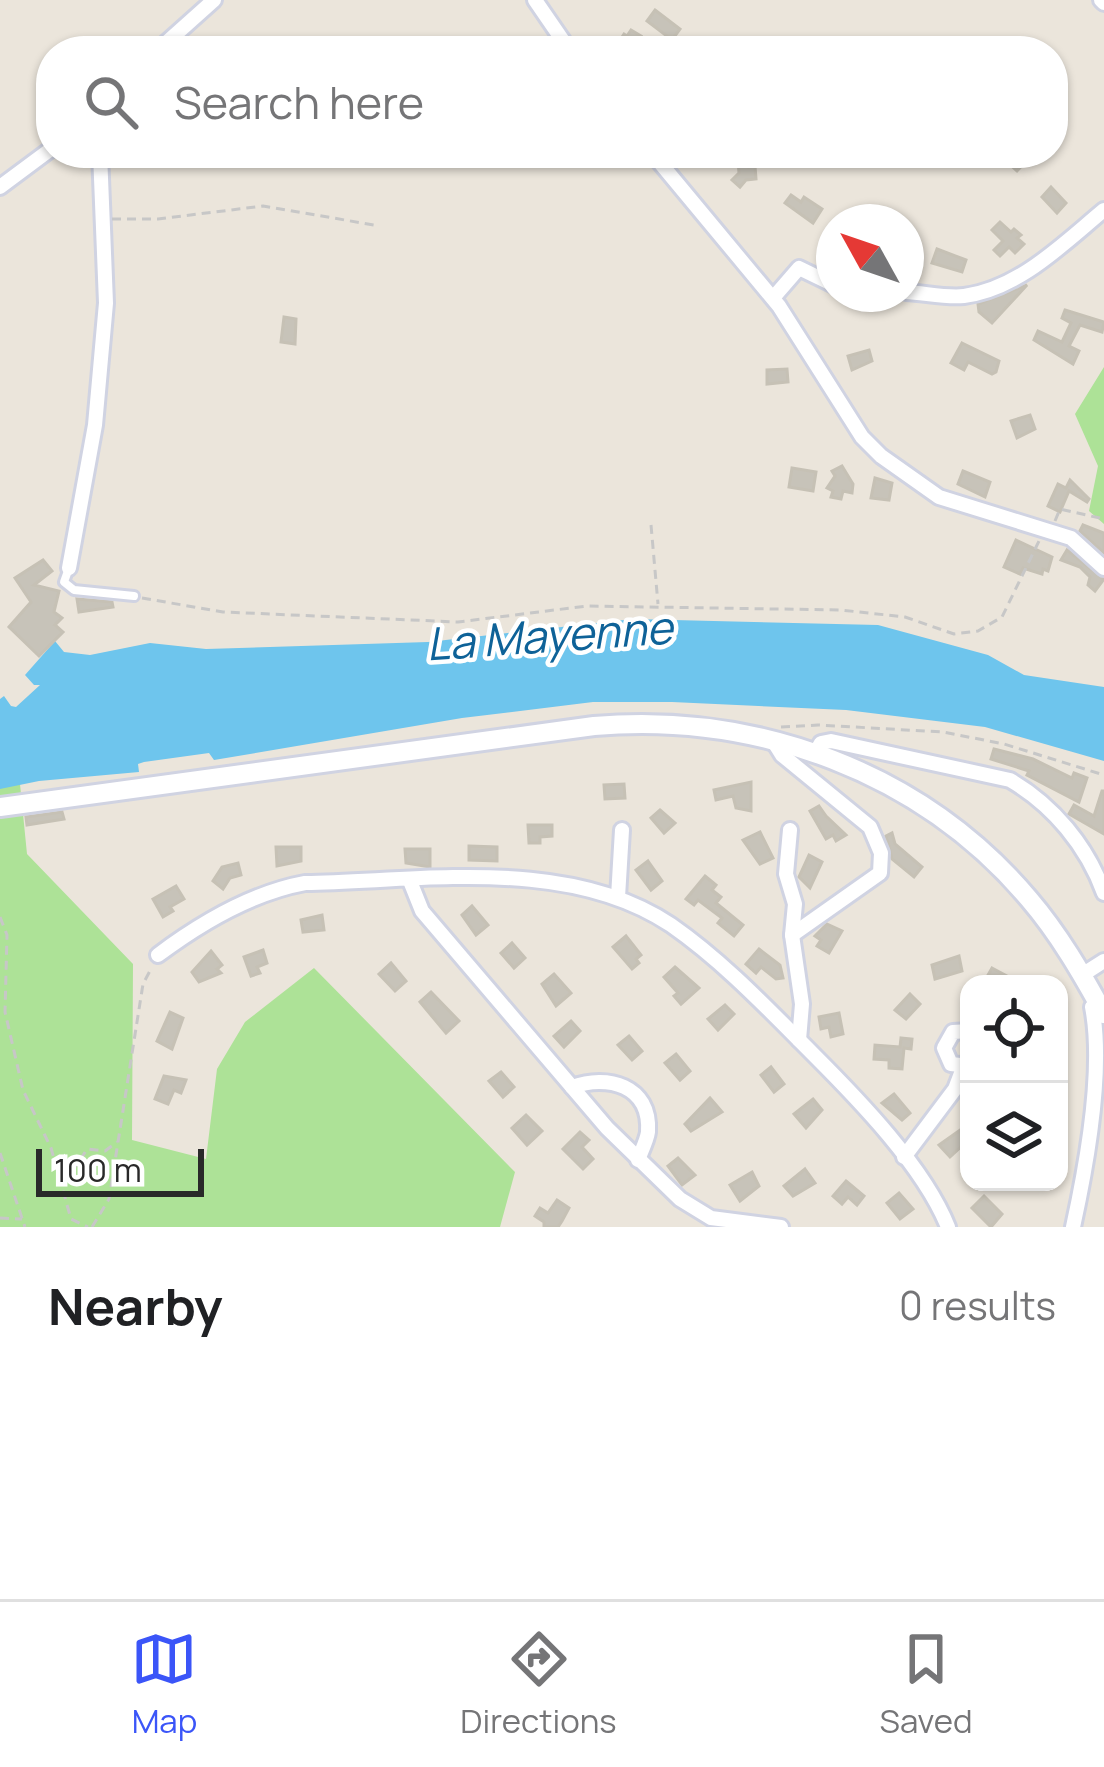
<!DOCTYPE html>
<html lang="en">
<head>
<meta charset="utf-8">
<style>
  body { margin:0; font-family:Manrope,sans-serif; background:#f2f2f2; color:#202124 }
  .controls { position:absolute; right:36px; bottom:36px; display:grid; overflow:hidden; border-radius:24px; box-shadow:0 3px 9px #0004 }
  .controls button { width:108px; height:108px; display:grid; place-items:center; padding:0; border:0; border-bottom:3px solid #e0e0e0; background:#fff; color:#202124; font:60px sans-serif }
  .compass { position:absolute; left:816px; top:204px; width:108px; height:108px; border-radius:50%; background:#fff; box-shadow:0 3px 9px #0004; rotate:310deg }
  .scale { position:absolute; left:36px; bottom:30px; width:168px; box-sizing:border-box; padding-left:12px; border:6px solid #292929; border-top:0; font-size:33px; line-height:42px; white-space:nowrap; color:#292929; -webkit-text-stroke:9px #fff; paint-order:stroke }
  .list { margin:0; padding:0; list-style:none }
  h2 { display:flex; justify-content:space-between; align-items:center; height:156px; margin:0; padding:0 48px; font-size:51px }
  h2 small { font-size:39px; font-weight:400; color:#757577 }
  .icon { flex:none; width:66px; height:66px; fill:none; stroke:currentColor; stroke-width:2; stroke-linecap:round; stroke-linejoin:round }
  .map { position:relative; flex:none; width:1104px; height:1227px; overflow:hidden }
  .search { position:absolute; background:#fff; box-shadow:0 3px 9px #0004; left:36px; right:36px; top:36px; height:132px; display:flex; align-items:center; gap:30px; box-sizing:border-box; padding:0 42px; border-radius:48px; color:#757577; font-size:45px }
  .sheet { height:372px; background:#fff }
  nav { display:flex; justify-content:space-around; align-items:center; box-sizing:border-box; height:168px; border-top:3px solid #e0e0e0; background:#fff; font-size:33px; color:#757577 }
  nav a { display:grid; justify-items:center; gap:6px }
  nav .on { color:#3b55f8 }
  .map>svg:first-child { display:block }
  .green { fill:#ade297 }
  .water { fill:#6ec5ed }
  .building { fill:#c7c3b9; stroke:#c6c1b5; stroke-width:3 }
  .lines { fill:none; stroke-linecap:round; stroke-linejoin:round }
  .lane-casing { stroke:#d0d3e2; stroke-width:14 }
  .street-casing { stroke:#d0d3e2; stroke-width:20 }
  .secondary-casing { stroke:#d0d3e2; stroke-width:24 }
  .path { stroke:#c7c7c7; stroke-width:3; stroke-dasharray:9 6; stroke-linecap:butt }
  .lane { stroke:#fff; stroke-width:8 }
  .street { stroke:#fff; stroke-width:14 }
  .secondary { stroke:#fff; stroke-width:18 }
  .labels { text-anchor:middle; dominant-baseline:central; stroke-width:9; stroke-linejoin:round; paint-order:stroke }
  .water-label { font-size:45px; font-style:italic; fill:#0e6298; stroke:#fff }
</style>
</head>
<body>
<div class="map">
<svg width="1104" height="1227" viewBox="0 0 1104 1227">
  <rect width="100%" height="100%" fill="#ebe5db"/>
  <g class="green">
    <path d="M1104,367V524L1089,511L1098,466L1075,414Z"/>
    <path d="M20,784L27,854L133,964L132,1140L206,1159L217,1069L245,1022L314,968L515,1172L500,1227H0V787Z"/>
  </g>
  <path class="water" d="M633,619L878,625L988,655L1024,675L1104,687V761L985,727L846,710L672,702H593L462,718L214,760L209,753L144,762L138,764L139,772L39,781L0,789V699L4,696L11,706L16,707L40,685H34L25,675L55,641L64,652L90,655L150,643L206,649L428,642Z"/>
  <g class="building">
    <path d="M655,10L680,29L672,40L647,21Z"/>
    <path d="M631,30L641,36L637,42L650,51H613L624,34L627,36Z"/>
    <path d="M1009,153H1034L1017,171L1004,159Z"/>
    <path d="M738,161H748L749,167L755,166L756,179L746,180L740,187L732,180L739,173Z"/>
    <path d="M1051,187L1066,203L1057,213L1042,197Z"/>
    <path d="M791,195L801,202L804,197L822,209L813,223L785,203Z"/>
    <path d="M1000,222L1011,232L1014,229L1021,235L1017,238L1024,244L1015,253L1009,247L1000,256L994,250L1003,241L992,230Z"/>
    <path d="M937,249L966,260L962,272L932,263Z"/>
    <path d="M1027,285L992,323L979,312L978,304Z"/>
    <path d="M1065,310L1104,322L1102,332L1080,325L1069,346L1079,351L1073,364L1034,340L1038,331L1062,342L1071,323L1062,318Z"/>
    <path d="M284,317L296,319L295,344L281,342Z"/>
    <path d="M962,343L999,361L996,372L992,374L968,362L964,370L951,363Z"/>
    <path d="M869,350L872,361L852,370L848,356Z"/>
    <path d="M787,369L788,382L767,384V370Z"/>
    <path d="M1030,415L1035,429L1017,438L1011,421Z"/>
    <path d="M842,466L853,484L852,493L843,491L841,499L831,497L833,491L827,488L835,476L832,471Z"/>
    <path d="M792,468L816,472L813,491L789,487Z"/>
    <path d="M963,471L990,482L985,497L958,484Z"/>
    <path d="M875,478L892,483L889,500L871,498Z"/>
    <path d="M1070,480L1089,499L1087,502L1069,491L1060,512L1048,506L1058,484L1066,488Z"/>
    <path d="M1083,525L1104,533V553L1080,531Z"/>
    <path d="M1016,540L1052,557L1048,571L1043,569L1042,574L1023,568L1020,574L1004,567Z"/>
    <path d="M1067,550L1104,579L1095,591L1088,585L1090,577L1080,567L1061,560Z"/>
    <path d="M43,560L52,571L34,585L59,591L54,612L62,618L55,625L63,632L39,656L9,627L31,602L15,578Z"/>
    <path d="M77,599L112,602L113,607L79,612Z"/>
    <path d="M994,749L1033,759L1072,778L1074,773L1087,778L1079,802L1027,775L1029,771L991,759Z"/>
    <path d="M751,782V811L736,808L733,796L716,800L714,790Z"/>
    <path d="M624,784L625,798L605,799L604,785Z"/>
    <path d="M1102,791H1104V834L1069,814L1074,805L1094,816Z"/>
    <path d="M819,806L826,816L846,835L836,841L833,835L826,839L810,811Z"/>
    <path d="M660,810L675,823L664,833L651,818Z"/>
    <path d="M62,812L64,819L27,825L26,817Z"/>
    <path d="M528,825H552V836L540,837V843H529Z"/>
    <path d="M760,832L773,858L760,864L743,840Z"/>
    <path d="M892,833L895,844L922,867L914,877L892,859L886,836Z"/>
    <path d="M469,846L497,847V861L469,860Z"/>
    <path d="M276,847H301V861L277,866Z"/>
    <path d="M405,849H430V867L406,863Z"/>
    <path d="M809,855L822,862L810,888L799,877Z"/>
    <path d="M648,861L662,881L651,890L636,870Z"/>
    <path d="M238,863L241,875L230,878L223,889L213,881L222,867Z"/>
    <path d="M705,876L716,885L712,890L721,897L716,903L743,925L734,936L718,923L722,918L698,900L694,905L686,899Z"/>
    <path d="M176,886L184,899L170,907L173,911L163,917L153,899Z"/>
    <path d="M472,906L488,925L476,935L462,915Z"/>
    <path d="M322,915L324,930L303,932L301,920Z"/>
    <path d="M827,924L842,931L829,953L817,946L821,940L815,936Z"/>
    <path d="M626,936L641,955L636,959L639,963L632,969L613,947Z"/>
    <path d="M512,943L525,958L514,968L501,953Z"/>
    <path d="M759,949L780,965L783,978L776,979L761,967L756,973L746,964Z"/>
    <path d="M263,950L267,963L257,967L260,973L251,976L244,957Z"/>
    <path d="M211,951L222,965L217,969L221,973L199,982L192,972Z"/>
    <path d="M959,956L962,971L935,979L932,965Z"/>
    <path d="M391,963L406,981L395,991L379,974Z"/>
    <path d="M675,967L699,988L681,1004L674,996L678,993L664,977Z"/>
    <path d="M992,968L1022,984H983Z"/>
    <path d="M554,974L571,993L556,1006L542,984Z"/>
    <path d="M431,992L459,1021L446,1033L420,1002Z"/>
    <path d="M910,994L920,1004L906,1019L895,1010Z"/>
    <path d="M725,1005L734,1014L718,1030L708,1019Z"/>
    <path d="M170,1012L183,1018L172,1049L157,1041Z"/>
    <path d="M839,1013L843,1034L831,1037L829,1027L821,1029L819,1017Z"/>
    <path d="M571,1021L580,1031L564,1047L554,1036Z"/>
    <path d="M629,1036L642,1051L632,1060L618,1045Z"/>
    <path d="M901,1038L912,1039L911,1049L904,1048L902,1069L889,1068V1060L874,1059L875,1045L900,1047Z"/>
    <path d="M676,1054L690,1071L680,1080L665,1063Z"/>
    <path d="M771,1067L784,1084L774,1092L761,1075Z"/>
    <path d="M501,1072L514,1087L503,1097L489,1081Z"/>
    <path d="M164,1076L186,1080L181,1093L174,1090L168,1104L155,1099Z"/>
    <path d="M894,1094L910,1113L902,1120L882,1103Z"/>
    <path d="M710,1098L722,1112L691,1131L685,1124Z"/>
    <path d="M813,1099L822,1110L806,1128L794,1114Z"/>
    <path d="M526,1115L542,1131L527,1145L512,1128Z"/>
    <path d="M963,1128L969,1135V1152L963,1145L950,1157L939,1145Z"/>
    <path d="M580,1132L589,1140L582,1147L593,1159L583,1169L563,1149Z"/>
    <path d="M678,1158L695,1175L682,1185L668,1166Z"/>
    <path d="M805,1169L815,1183L793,1196L784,1186Z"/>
    <path d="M752,1172L759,1186L740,1201L730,1185Z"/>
    <path d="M846,1181L864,1196L857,1205L848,1197L842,1204L833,1196Z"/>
    <path d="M899,1193L913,1209L900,1219L887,1203Z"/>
    <path d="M984,1196L1002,1214L991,1227L972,1208Z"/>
    <path d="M557,1200L569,1208L562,1221L558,1227H544V1222L535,1216L540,1208L548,1213Z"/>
  </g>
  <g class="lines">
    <g class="lane-casing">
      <path id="lane" d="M69,568L64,582L74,590L134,596"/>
    </g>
    <g class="street-casing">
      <g id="street">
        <path d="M535,0L570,51"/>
        <path d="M1101,0L1104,3"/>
        <path d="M157,51L214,0"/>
        <path d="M652,153L779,306L862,437L881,456L939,497L1071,538L1104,568"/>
        <path d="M0,187L51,149"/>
        <path d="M906,292C925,293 946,298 964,296C1019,289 1064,243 1104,210"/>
        <path d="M773,298L799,268L834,285"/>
        <path d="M69,568L95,425L106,303L100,153"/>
        <path d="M772,739L782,755L870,827L881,853L880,873L792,935"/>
        <path d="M816,752L821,743L831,741L1010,780C1053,805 1087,846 1104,893"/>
        <path d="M790,830L786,874L795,904L792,935L802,1004L799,1040"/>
        <path d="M410,881L422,911L607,1128L680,1199L711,1218L781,1227"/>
        <path d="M618,897L622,830"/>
        <path d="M158,955C202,922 251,893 305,883C424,881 568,856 671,925C724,962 768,1009 813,1054C859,1100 924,1167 948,1227"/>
        <path d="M1083,980L1082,975L1104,961"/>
        <path d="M969,1031L953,1032L944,1048L951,1064L969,1066"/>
        <path d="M572,1087C607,1074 651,1085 648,1132C647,1140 641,1152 638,1160"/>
        <path d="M904,1157L955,1089L963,1068"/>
        <path d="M1073,1227C1087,1163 1104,1068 1092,1007"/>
      </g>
    </g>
    <g class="secondary-casing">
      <path id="secondary" d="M0,807L594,726C757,712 922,772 1029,899C1059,934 1082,974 1104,1014"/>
    </g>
    <g class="path">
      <path d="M112,219H158L263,206L374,225"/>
      <path d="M1055,521L1060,509L1104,519"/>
      <path d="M651,525L658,604"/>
      <path d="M142,598L223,612L458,622L587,606L841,610L905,617L954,634L978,631L1002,617L1040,539"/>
      <path d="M781,727L818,725L943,732L1004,744L1104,775"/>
      <path d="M0,917L7,935L5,1012L23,1090L51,1148L71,1219L88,1227"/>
      <path d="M0,1153L25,1227"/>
      <path d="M58,1179L77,1165L87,1149L105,1151L117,1142"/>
      <path d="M0,1218L22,1219"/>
      <path d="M92,1227L109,1199L143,984L152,967"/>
    </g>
    <use href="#lane" class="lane"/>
    <use href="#street" class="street"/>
    <use href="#secondary" class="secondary"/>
  </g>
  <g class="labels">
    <g class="water-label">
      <text transform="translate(549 635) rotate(-4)">La Mayenne</text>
    </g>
  </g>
</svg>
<div class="controls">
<button><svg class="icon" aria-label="locate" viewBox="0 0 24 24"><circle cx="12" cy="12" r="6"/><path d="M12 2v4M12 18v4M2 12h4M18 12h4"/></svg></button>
<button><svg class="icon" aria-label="layers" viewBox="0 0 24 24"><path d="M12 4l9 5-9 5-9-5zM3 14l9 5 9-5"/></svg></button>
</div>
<svg class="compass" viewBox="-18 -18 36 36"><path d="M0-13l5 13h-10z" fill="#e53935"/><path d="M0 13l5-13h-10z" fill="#757577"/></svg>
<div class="scale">100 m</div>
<div class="search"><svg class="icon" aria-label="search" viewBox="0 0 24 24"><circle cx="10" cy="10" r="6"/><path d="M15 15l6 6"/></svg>Search here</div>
</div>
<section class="sheet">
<h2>Nearby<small>0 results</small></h2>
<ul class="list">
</ul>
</section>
<nav>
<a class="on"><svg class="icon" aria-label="map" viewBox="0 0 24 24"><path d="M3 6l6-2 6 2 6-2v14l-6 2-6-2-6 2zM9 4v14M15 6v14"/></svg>Map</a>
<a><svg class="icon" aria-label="directions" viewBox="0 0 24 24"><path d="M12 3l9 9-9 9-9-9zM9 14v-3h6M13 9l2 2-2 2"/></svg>Directions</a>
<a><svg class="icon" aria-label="saved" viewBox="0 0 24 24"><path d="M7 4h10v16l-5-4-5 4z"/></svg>Saved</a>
</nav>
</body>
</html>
